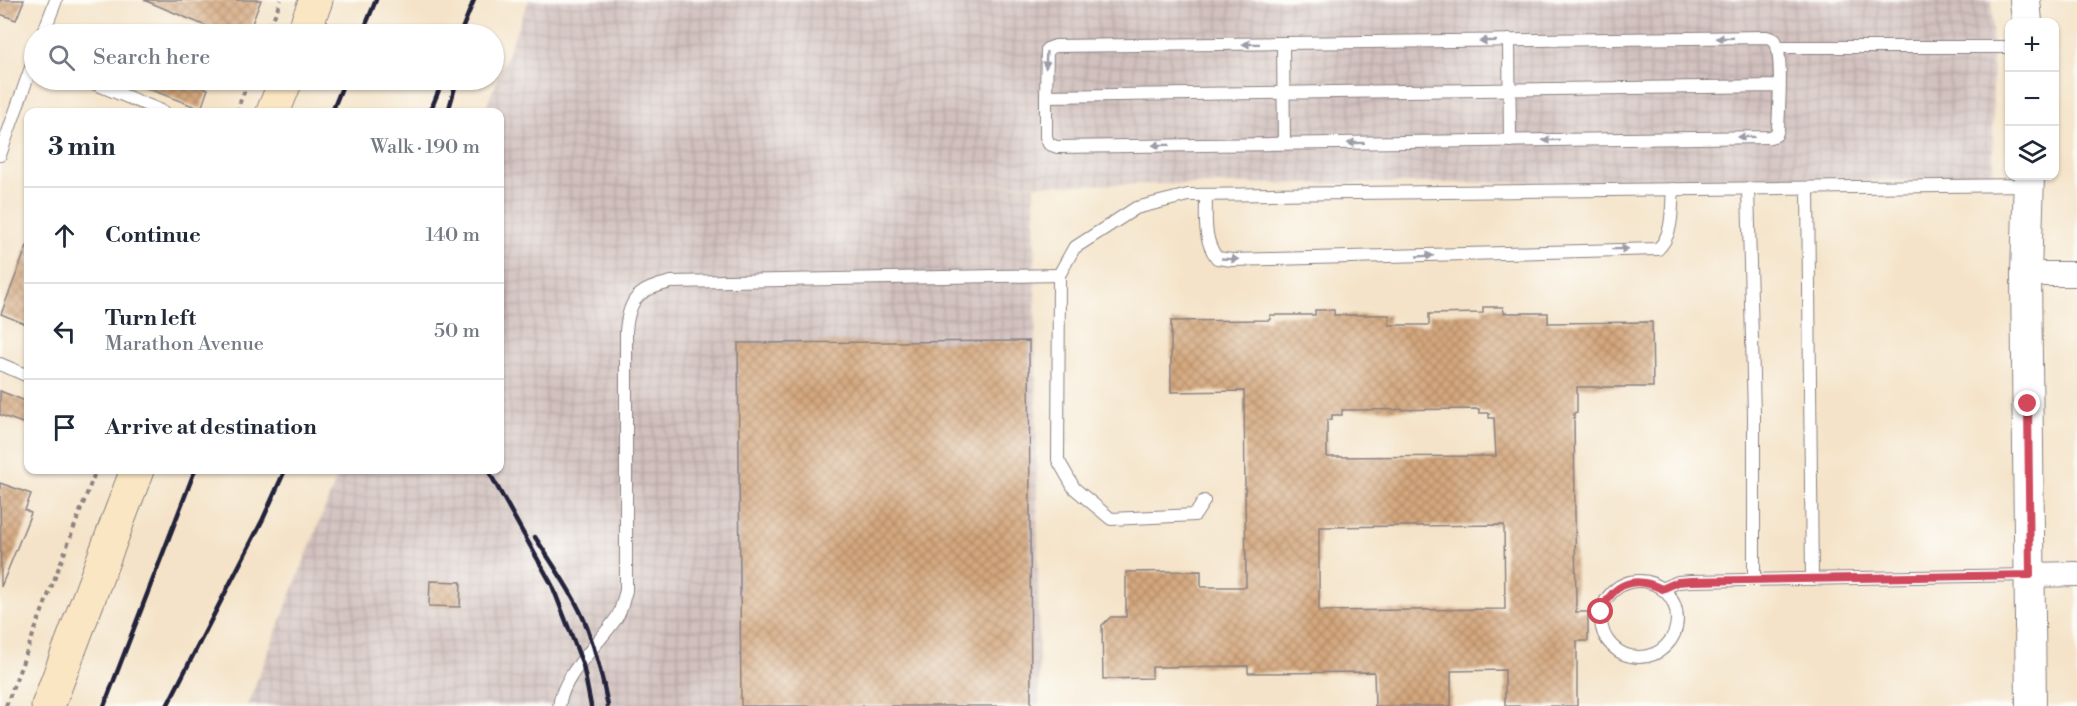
<!DOCTYPE html>
<html lang="en">
<head>
<meta charset="utf-8">
<style>
  body { margin:0; font-family:"Libre Bodoni",serif; background:#f6f6f7; color:#1f2937 }
  .controls { position:absolute; right:18px; top:18px; display:grid; overflow:hidden; border-radius:12px; box-shadow:0 2px 4px #0004 }
  .controls button { width:54px; height:54px; display:grid; place-items:center; padding:0; border:0; border-bottom:2px solid #e0e1e3; background:#fff; color:#1f2937; font:30px sans-serif }
  .stop { position:absolute; width:18px; height:18px; margin:-14px; border:4px solid #d1495b; border-radius:50%; background:#fff }
  .stop.end { background:#d1495b; border-color:#fff; box-shadow:0 2px 6px #0008 }
  .list { margin:0; padding:0; list-style:none }
  h2 { display:flex; justify-content:space-between; align-items:center; height:78px; margin:0; padding:0 24px; font-size:26px }
  h2 small { font-size:20px; font-weight:400; color:#747a83 }
  .list li { display:grid; grid-template-columns:39px 1fr auto; gap:18px; align-items:center; box-sizing:border-box; height:96px; padding:0 24px; border-top:2px solid #e0e1e3 }
  .list b { display:block; font-size:22px; white-space:nowrap }
  .list p { margin:0; font-size:20px; white-space:nowrap; color:#747a83 }
  .list em { font-size:20px; font-style:normal; color:#747a83 }
  .icon { flex:none; width:33px; height:33px; fill:none; stroke:currentColor; stroke-width:2; stroke-linecap:round; stroke-linejoin:round }
  .map { position:relative; flex:none; width:2077px; height:706px; overflow:hidden }
  .search { position:absolute; background:#fff; box-shadow:0 2px 4px #0004; left:24px; top:24px; width:480px; height:66px; display:flex; align-items:center; gap:15px; box-sizing:border-box; padding:0 21px; border-radius:33px; color:#747a83; font-size:22px }
  .panel { position:absolute; background:#fff; box-shadow:0 2px 4px #0004; left:24px; top:108px; width:480px; height:366px; border-radius:12px }
  .map>svg:first-child { display:block }
  .industrial { fill:url(#industrial-grid) }
  .building { fill:url(#building-cross-hatch); fill-rule:evenodd }
  .lines { fill:none; stroke-linecap:round; stroke-linejoin:round }
  .service-casing { stroke:#8b8282; stroke-width:14 }
  .minor-casing { stroke:#8b8282; stroke-width:26 }
  .tertiary-casing { stroke:#8b8282; stroke-width:32 }
  .secondary-casing { stroke:#8b8282; stroke-width:35 }
  .path { stroke:#8b8282; stroke-width:4; stroke-dasharray:4.5 4.5; stroke-linecap:butt }
  .service { stroke:#fff; stroke-width:12 }
  .minor { stroke:#fff; stroke-width:24 }
  .tertiary { stroke:#fff; stroke-width:30 }
  .secondary { stroke:#fbe6c4; stroke-width:33 }
  .rail { stroke:#22223b; stroke-width:4.5 }
  .oneway { fill:#9c9ca7 }
  .route { stroke:#d1495b; stroke-width:8 }
</style>
</head>
<body>
<div class="map">
<svg width="2077" height="706" viewBox="0 0 2077 706">
  <defs>
    <pattern id="industrial-grid" width="8" height="8" patternUnits="userSpaceOnUse" patternTransform="scale(1.5)"><rect width="8" height="8" fill="#d1c0bd"/><path d="M0 4h8M4 0v8" fill="none" stroke="#b3a5a3"/></pattern>
    <pattern id="building-cross-hatch" width="8" height="8" patternUnits="userSpaceOnUse" patternTransform="scale(1.5)"><rect width="8" height="8" fill="#d5a87e"/><path d="M0 0l8 8M0 8l8-8" fill="none" stroke="#ac8868"/></pattern>
  </defs>
  <rect width="100%" height="100%" fill="#fdfcf7"/>
  <filter id="ink" filterUnits="userSpaceOnUse"><feTurbulence type="fractalNoise" baseFrequency=".0167" numOctaves="2"/><feDisplacementMap in="SourceGraphic" scale="12" xChannelSelector="R" yChannelSelector="G"/><feConvolveMatrix kernelMatrix="1 2 1 2 8 2 1 2 1" color-interpolation-filters="sRGB"/></filter>
  <filter id="wash" filterUnits="userSpaceOnUse"><feTurbulence type="fractalNoise" baseFrequency=".008" numOctaves="4" result="noise"/><feDisplacementMap in="SourceGraphic" scale="24" xChannelSelector="R" yChannelSelector="G"/><feGaussianBlur stdDeviation="1.35" result="paint"/><feColorMatrix in="noise" values="0 0 0 0 0 0 0 0 0 0 0 0 0 0 0 0 0 1.4 0 .05"/><feComposite in="paint" operator="in"/></filter>
  <g filter="url(#wash)">
    <rect width="100%" height="100%" fill="#f4e3c8"/>
    <path class="industrial" d="M529,0H1992L1993,180L790,186H1034L1039,706H247L340,470H500V112H484Z"/>
    <g id="blocks">
      <g class="building">
        <path d="M0,0H24L16,20L0,14Z"/>
        <path d="M144,0H261L248,34H225Z"/>
        <path d="M129,80H183L208,89L201,109L128,81Z"/>
        <path d="M27,246H28V325L1,314Z"/>
        <path d="M1483,307H1503L1504,313H1548V323L1652,322L1653,387H1577V412L1574,413L1576,612H1588V641H1577V706H1505V670L1451,671V706H1375L1374,672L1248,673V666L1152,667V678L1103,679L1102,625L1111,617H1126V572L1201,571V587H1246L1244,391L1171,392V321L1270,320V315H1315V310H1334V315H1389V325H1429V314L1483,313ZM1479,409V413H1489V418H1494L1496,456L1327,457V420H1332V415H1342V410ZM1504,525L1505,609L1319,611V527Z"/>
        <path d="M1029,341L1031,706H741L738,343Z"/>
        <path d="M0,391L28,402V425L0,415Z"/>
        <path d="M0,483L31,494L25,510L31,513L1,587Z"/>
        <path d="M430,581L461,582L460,607L429,606Z"/>
      </g>
    </g>
  </g>
  <g filter="url(#ink)">
    <use href="#blocks" fill-opacity="0" stroke="#8b8282" stroke-width="1.5"/>
    <g class="lines">
      <g class="service-casing">
        <g id="service">
          <path d="M43,34L56,0"/>
          <path d="M1509,40L1510,141"/>
          <path d="M1283,43L1284,143"/>
          <path d="M1778,47H2010"/>
          <path d="M86,80L164,112"/>
          <path d="M1046,96V137L1049,144L1057,147L1770,137L1776,135L1778,129C1779,107 1783,58 1775,40L1767,37L1055,46L1047,49L1046,96L1779,86"/>
          <path d="M0,155L34,59"/>
          <path d="M1748,188L1754,415V580"/>
          <path d="M1808,188L1812,579"/>
          <path d="M1206,195C1206,218 1203,240 1217,258L1232,260L1658,249C1674,234 1671,209 1673,189"/>
          <path d="M0,364L28,376"/>
          <path d="M1204,501L1195,515L1111,519L1074,488L1058,460L1059,275L1074,248L1136,208L1188,195L2029,185"/>
          <circle cx="1639" cy="619" r="38"/>
          <path d="M1662,589L1678,582L1691,581L2030,575"/>
          <path d="M559,706C564,672 598,646 617,617C622,610 623,599 626,591V331C629,297 639,290 671,282L1059,275"/>
        </g>
      </g>
      <g class="minor-casing">
        <g id="minor">
          <path d="M2026,274H2077"/>
          <path d="M2030,575L2077,574"/>
        </g>
      </g>
      <g class="tertiary-casing">
        <g id="tertiary">
          <path d="M2025,0L2027,22"/>
          <path d="M2029,176L2026,274L2031,706"/>
        </g>
      </g>
      <g class="secondary-casing">
        <g id="secondary">
          <path d="M303,34L316,0"/>
          <path d="M273,112L286,80"/>
          <path d="M48,706L137,470"/>
        </g>
      </g>
      <g class="path">
        <path d="M267,34L281,0"/>
        <path d="M236,112L249,80"/>
        <path d="M6,706L96,470"/>
      </g>
      <use href="#service" class="service"/>
      <use href="#minor" class="minor"/>
      <use href="#tertiary" class="tertiary"/>
      <use href="#secondary" class="secondary"/>
      <g class="rail">
        <path d="M362,34L376,0"/>
        <path d="M460,34L474,0"/>
        <path d="M332,112L345,80"/>
        <path d="M430,112L443,80"/>
        <path d="M448,112L457,80"/>
        <path d="M488,470L552,585L583,665L591,706"/>
        <path d="M535,537C553,565 577,599 588,630C597,655 603,680 608,706"/>
        <path d="M104,706L195,470"/>
        <path d="M167,706L263,519L285,470"/>
      </g>
    </g>
    <defs><path id="oneway-solid" d="M-6-.8H1V-3.2L6.5 0L1 3.2V.8H-6Z" transform="scale(1.5)"/></defs>
    <g class="oneway">
      <use href="#oneway-solid" transform="translate(1725 38) rotate(179)"/>
      <use href="#oneway-solid" transform="translate(1488 41) rotate(179)"/>
      <use href="#oneway-solid" transform="translate(1251 44) rotate(179)"/>
      <use href="#oneway-solid" transform="translate(1046 60) rotate(93)"/>
      <use href="#oneway-solid" transform="translate(1746 137) rotate(179)"/>
      <use href="#oneway-solid" transform="translate(1551 140) rotate(179)"/>
      <use href="#oneway-solid" transform="translate(1356 143) rotate(179)"/>
      <use href="#oneway-solid" transform="translate(1161 145) rotate(179)"/>
      <use href="#oneway-solid" transform="translate(1620 249) rotate(-1)"/>
      <use href="#oneway-solid" transform="translate(1425 256) rotate(-3)"/>
      <use href="#oneway-solid" transform="translate(1230 259) rotate(3)"/>
    </g>
  </g>
  <g class="lines" filter="url(#ink)">
    <path class="route" d="M1601,612C1613,583 1634,575 1662,589L1678,582L1691,581L2030,575L2028,404"/>
  </g>
</svg>
<div class="controls">
<button>+</button>
<button>−</button>
<button><svg class="icon" aria-label="layers" viewBox="0 0 24 24"><path d="M12 4l9 5-9 5-9-5zM3 14l9 5 9-5"/></svg></button>
</div>
<div class="stop" style="left:1601px;top:612px"></div>
<div class="stop end" style="left:2028px;top:404px"></div>
<div class="search"><svg class="icon" aria-label="search" viewBox="0 0 24 24"><circle cx="10" cy="10" r="6"/><path d="M15 15l6 6"/></svg>Search here</div>
<section class="panel">
<h2>3 min<small>Walk · 190 m</small></h2>
<ul class="list">
<li><svg class="icon" aria-label="ahead" viewBox="0 0 24 24"><path d="M12 20V5M6 11l6-6 6 6"/></svg><div><b>Continue</b></div><em>140 m</em></li>
<li><svg class="icon" aria-label="left" viewBox="0 0 24 24"><path d="M17 20v-9H6M10 6l-5 5 5 5"/></svg><div><b>Turn left</b><p>Marathon Avenue</p></div><em>50 m</em></li>
<li><svg class="icon" aria-label="arrive" viewBox="0 0 24 24"><path d="M6 21V4h12l-3 4 3 4H6"/></svg><div><b>Arrive at destination</b></div></li>
</ul>
</section>
</div>
</body>
</html>
